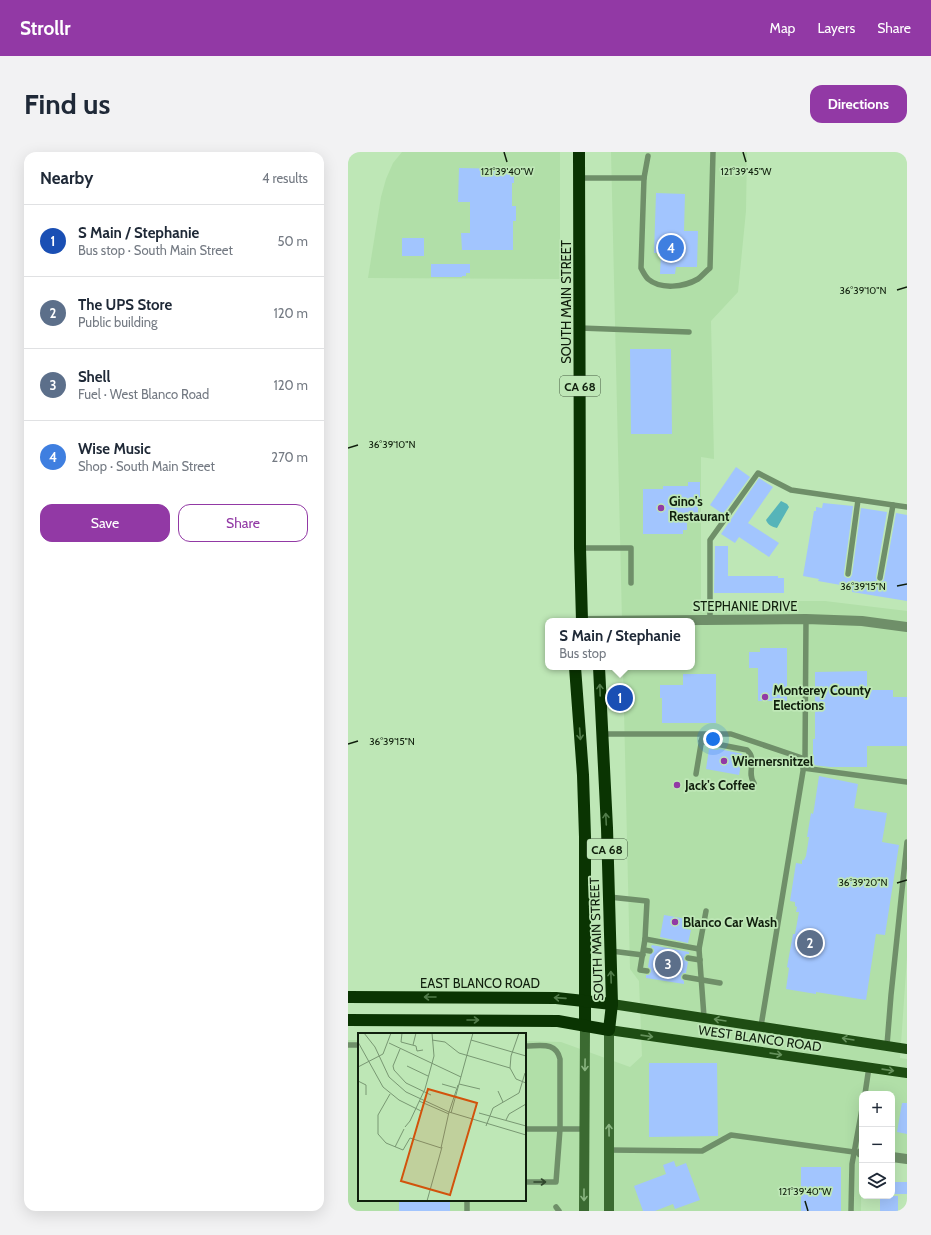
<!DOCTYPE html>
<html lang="en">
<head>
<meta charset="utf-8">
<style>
  body { margin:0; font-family:Cabin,sans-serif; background:#f2f2f3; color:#1f2937 }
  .controls { position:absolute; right:12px; bottom:12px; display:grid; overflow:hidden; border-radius:8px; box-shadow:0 4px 16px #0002 }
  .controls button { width:36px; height:36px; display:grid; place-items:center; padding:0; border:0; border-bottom:1px solid #e0e1e3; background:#fff; color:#1f2937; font:20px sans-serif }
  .you { position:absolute; left:365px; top:587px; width:14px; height:14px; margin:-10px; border:3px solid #fff; border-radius:50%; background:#1a73e8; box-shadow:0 0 0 6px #1a73e833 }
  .badge { display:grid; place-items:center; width:26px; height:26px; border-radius:50%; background:#9239a5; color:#fff; font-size:13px; font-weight:700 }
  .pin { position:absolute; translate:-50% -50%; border:2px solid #fff; box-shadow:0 1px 4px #0006 }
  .popup { position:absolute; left:197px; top:466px; width:150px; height:52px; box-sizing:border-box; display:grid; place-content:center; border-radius:8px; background:#fff; filter:drop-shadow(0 1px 3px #0005); font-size:13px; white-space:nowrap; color:#747a83 }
  .popup b { font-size:15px; color:#1f2937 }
  .popup::after { content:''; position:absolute; left:50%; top:100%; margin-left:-8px; border:8px solid transparent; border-top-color:#fff }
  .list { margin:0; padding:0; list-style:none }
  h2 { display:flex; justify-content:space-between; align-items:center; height:52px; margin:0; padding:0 16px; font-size:17px }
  h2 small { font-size:13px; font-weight:400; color:#747a83 }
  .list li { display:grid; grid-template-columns:26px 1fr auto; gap:12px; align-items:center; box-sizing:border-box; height:72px; padding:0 16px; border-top:1px solid #e0e1e3 }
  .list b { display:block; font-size:15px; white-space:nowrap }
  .list p { margin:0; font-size:13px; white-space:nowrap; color:#747a83 }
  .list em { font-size:13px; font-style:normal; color:#747a83 }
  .actions { display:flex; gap:8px; padding:12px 16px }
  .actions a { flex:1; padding:9px 0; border:1px solid #9239a5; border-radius:12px; text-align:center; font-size:14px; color:#9239a5 }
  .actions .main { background:#9239a5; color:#fff }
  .icon { flex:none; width:22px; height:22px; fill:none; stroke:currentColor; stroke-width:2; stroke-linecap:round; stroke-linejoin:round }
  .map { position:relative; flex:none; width:559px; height:1059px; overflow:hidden; border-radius:12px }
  header { display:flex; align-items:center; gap:24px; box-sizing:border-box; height:56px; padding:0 20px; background:#9239a5; color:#fff }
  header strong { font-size:19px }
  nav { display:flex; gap:22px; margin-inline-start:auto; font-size:14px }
  .intro { display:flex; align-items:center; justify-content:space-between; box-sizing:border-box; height:96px; padding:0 24px }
  h1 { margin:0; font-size:28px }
  .button { padding:10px 18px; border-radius:12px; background:#9239a5; color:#fff; font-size:14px; font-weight:700 }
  main { display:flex; gap:24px; padding:0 24px }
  aside { flex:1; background:#fff; border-radius:12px; box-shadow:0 4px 16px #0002 }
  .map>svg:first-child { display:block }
  .built { fill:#b1dfa8 }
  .water { fill:#56b4b9 }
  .building { fill:#a2c5fe }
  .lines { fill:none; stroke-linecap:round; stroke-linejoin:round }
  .lane { stroke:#6f8f69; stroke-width:5.5 }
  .street { stroke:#6f8f69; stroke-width:10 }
  .secondary { stroke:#3b6a31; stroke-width:10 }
  .primary { stroke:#1e4d13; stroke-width:10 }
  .highway { stroke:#0a3402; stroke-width:12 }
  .oneway { stroke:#527c4a }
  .oneway2 { stroke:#66925c }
  .oneway3 { stroke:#8ab581 }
  .oneway4 { stroke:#31462d }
  .ticks { fill:none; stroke:#101f0d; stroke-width:1.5 }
  .poi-dot { fill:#9239a5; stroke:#bee7b6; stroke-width:1.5 }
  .labels { text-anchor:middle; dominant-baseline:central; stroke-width:3.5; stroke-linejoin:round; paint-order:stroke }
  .shield { fill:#bee7b6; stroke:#445b40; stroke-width:1 }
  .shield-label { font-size:12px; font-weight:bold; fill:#101f0d }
  .street-label { font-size:13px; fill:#101f0d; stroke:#bee7b6 }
  .poi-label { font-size:13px; font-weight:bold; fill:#101f0d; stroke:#bee7b6; text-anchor:start }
  .inset-road { fill:none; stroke:#789772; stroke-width:1 }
  .view { fill:#d2530c; fill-opacity:0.15; stroke:#d2530c; stroke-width:2 }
  .inset-edge { fill:none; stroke:#101f0d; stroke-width:2 }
  .ticks-label { font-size:10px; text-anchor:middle; fill:#101f0d; stroke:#bee7b6; stroke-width:3.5; stroke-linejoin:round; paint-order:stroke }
</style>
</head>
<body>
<header>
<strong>Strollr</strong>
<nav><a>Map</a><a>Layers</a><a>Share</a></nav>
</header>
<div class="intro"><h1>Find us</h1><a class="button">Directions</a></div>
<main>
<aside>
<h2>Nearby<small>4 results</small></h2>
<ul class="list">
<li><span class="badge" style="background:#1a4fb4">1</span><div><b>S Main / Stephanie</b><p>Bus stop · South Main Street</p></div><em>50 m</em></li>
<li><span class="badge" style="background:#5c6f8a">2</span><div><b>The UPS Store</b><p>Public building</p></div><em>120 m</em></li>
<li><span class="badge" style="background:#5c6f8a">3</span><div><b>Shell</b><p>Fuel · West Blanco Road</p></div><em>120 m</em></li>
<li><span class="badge" style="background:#3f7fe0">4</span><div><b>Wise Music</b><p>Shop · South Main Street</p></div><em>270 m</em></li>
</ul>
<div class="actions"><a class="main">Save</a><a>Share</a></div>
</aside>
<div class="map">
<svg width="559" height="1059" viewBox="0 0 559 1059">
  <rect width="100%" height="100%" fill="#bee7b6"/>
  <g class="built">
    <path d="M54,0H212V127L20,126L33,45L38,27L45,11Z"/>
    <path d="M263,0H399L398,59L390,140L363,169L366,307L353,305V449H477L559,459V805L552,906L559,907V1008L544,1005V942H514L513,1059H0V888H11V1048H177V889L213,890L282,915L294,904L291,829L282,817L275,515H344V469H274Z"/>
  </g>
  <path class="water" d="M433,349L439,352L441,355L429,376C424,375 420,373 418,368Z"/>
  <g class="building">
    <path d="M111,16L166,17V31H164V54H168V69H165V98H114L113,81H122V50H110Z"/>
    <path d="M308,41L337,42L336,79H350L349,115H328L327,122H312L313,101H306Z"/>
    <rect x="54" y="86" width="22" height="18"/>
    <path d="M83,112H122V121H118V124H114V125H83Z"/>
    <path d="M282,197H323L324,282H283Z"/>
    <path d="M388,315L402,325L375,362L362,353Z"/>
    <path d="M411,326L425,335L400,371L431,391L421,405L391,385L387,391L373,382Z"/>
    <path d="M340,330H352V347L350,345V362H339V378H335V382H295V337H315V334H340Z"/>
    <path d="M475,351L505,354L496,421V424L499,426H502L504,423L513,356L539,360L528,425L529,429L532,430L535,429L536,427L548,361L559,363V449L504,440V435L470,429L471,427L455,424L466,359H468V355L474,356Z"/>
    <path d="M367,394H380V424H430V426H436V441H366Z"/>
    <path d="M412,496H439V549H410V516H401V500H412Z"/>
    <path d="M519,519V538H545V545H559V594H519V615H482L465,613V587H467V520Z"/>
    <path d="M335,522H368V571H314V546H312V533H335Z"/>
    <path d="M361,597L370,598L371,597L395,602L391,623L358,617Z"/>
    <path d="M471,624L510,632L506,656L539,661L534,690L551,693L537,783L528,782L518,848L468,840V842L438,837L441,816L439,815L445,782H447L451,760H448L449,755L447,754V750L442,749L448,711L454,712V708H456L458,704L461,685H459L463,661L465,662L466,657Z"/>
    <path d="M316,763L339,767L338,777L343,778L340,791L312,785Z"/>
    <path d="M304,793L341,800V802H338L336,805V808L340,810L338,821H335L333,824V827L336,829V832L298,826V823H301L303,820V817L300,815L302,803L306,800V797L303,795Z"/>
    <path d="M301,911H369L370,984L301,985Z"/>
    <path d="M554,951H559V982L549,980Z"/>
    <path d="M326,1009L328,1015L338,1011L352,1048L327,1057L325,1052L307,1059H295L286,1034L318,1022L315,1013Z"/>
    <rect x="453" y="1015" width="40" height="44"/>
    <path d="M547,1030H559V1042H544V1033H547Z"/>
    <rect x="532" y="1044" width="18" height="15"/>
    <rect x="51" y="1048" width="51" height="11"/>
  </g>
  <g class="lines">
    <g class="lane">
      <path d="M300,4L296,26L293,116C295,120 297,124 300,127C313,138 336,135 350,127C354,124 358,119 362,116L365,0"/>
      <path d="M231,26H296"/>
      <path d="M232,176L341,180"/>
      <path d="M232,396H283V431"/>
      <path d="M500,422L510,348"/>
      <path d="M532,426L545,353"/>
      <path d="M362,467V388L410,321L443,338L559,355"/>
      <path d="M254,582H383L457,607"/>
      <path d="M353,589L399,598C410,608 398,620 406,631"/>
      <path d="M455,616L559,630"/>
      <path d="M348,622L354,586"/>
      <path d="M261,745L299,749L297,787L351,797L358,759"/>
      <path d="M297,787L292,818L299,819"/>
      <path d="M351,797L356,865"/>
      <path d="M296,798L302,799"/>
      <path d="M263,799L295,803"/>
      <path d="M340,806L352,808"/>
      <path d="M337,825L372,831"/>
      <path d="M413,874L457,607L458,467"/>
      <path d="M0,893H11"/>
      <path d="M539,893L543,843L559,690"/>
      <path d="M177,894C192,894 208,889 212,907V977L208,1030H177"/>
      <path d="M517,942L521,915"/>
      <path d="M177,977H238"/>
      <path d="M261,998L354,999L383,983L513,1001"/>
      <path d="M119,1048V1059"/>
      <path d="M208,1055L211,1059"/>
      <path d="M503,1059L504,1012L514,957"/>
    </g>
    <g class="street">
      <path d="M235,469L458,467L514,469L559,475"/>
      <path d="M513,1001H514"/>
      <path d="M544,1005L559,1007"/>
    </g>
    <g class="secondary">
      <path d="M261,878V1059"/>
      <path d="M236,1059L237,874"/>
    </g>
    <g class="primary">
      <path d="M264,852L559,897"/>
      <path d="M261,878L559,921"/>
    </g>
    <g class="highway">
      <path d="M231,0L232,396L234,469"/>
      <path d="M227,515L235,623L237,685V874"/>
      <path d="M0,845L208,846L264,852"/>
      <path d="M0,868L210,869L261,878L264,852L259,676L251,515"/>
    </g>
  </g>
  <defs><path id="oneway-shaft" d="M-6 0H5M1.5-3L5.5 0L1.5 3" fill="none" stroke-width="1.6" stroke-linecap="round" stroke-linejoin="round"/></defs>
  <g class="oneway">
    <use href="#oneway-shaft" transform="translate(252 538) rotate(-92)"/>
    <use href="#oneway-shaft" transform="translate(232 582) rotate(86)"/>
    <use href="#oneway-shaft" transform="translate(258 667) rotate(-93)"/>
    <use href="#oneway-shaft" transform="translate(263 825) rotate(-92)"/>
    <use href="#oneway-shaft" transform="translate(82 845) rotate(180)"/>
    <use href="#oneway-shaft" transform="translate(212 846) rotate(-176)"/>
    <use href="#oneway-shaft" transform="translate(125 868)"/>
  </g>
  <g class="oneway2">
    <use href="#oneway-shaft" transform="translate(372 868) rotate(-171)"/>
    <use href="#oneway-shaft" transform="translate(299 884) rotate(8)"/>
    <use href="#oneway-shaft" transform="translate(500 887) rotate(-171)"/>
    <use href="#oneway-shaft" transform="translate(428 902) rotate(8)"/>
    <use href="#oneway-shaft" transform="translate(540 918) rotate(8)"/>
  </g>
  <g class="oneway3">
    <use href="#oneway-shaft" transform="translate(237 913) rotate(91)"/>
    <use href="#oneway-shaft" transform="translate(261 978) rotate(-91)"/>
    <use href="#oneway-shaft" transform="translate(236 1043) rotate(90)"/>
  </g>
  <use class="oneway4" href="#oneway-shaft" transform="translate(192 1030)"/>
  <path class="ticks" d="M156,0L159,10M395,0L398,10M549,138L559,135M0,296L10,293M549,434L559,432M0,592L10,589M549,731L559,728M457,1049L460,1059"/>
  <g class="poi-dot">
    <circle cx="313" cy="356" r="4"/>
    <circle cx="417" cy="545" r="4"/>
    <circle cx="376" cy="609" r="4"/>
    <circle cx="329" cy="633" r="4"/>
    <circle cx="327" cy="770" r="4"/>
  </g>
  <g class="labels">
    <g class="shield">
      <rect x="212" y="224" width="40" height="20" rx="3"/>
      <rect x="239" y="687" width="40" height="20" rx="3"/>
    </g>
    <g class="shield-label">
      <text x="232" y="234">CA 68</text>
      <text x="259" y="697">CA 68</text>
    </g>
    <g class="street-label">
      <text transform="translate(218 150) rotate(-90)">SOUTH MAIN STREET</text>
      <text x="397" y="454">STEPHANIE DRIVE</text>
      <text transform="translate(248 787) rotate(-92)">SOUTH MAIN STREET</text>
      <text x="132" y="831">EAST BLANCO ROAD</text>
      <text transform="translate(412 886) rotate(8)">WEST BLANCO ROAD</text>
    </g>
    <g class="poi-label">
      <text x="321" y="349">Gino's<tspan x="321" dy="15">Restaurant</tspan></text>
      <text x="425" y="538">Monterey County<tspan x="425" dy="15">Elections</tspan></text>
      <text x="384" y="609">Wiernersnitzel</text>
      <text x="337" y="633">Jack's Coffee</text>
      <text x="335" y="770">Blanco Car Wash</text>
    </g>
  </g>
  <g transform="translate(10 881)">
    <rect width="168" height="168" fill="#bee7b6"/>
    <path class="inset-road" d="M6,0L17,14L31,44L48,59L91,79L100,52M44,0L43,9L58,13L59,18L65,17M161,0L153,23L152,35L158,46L168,50M74,7L87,9L101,20L152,35M113,7L168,23M0,9L25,54L41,67L63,78M31,10L103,44M55,12L58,0M42,16L35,33L36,37L48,50L73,62M49,33L70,43M0,34L25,21L33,0M0,48L8,52V62M84,51L98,55M101,51L122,56M140,58L145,69M32,61L20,82V101L28,110L45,117L52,105L83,115M61,68L91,81M93,80L115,0M121,80L168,93M148,87L151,81L168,71M128,93L135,75L161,60L167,40M47,94L52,88L67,56L76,23L74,0M37,114L46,96M83,115L91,79L168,102M69,168L84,114"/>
    <path class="view" d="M70,56L119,70L92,162L43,148Z"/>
    <rect width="168" height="168" class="inset-edge"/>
  </g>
  <g class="ticks-label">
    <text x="159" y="23">121°39'40"W</text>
    <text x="398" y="23">121°39'45"W</text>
    <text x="515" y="142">36°39'10"N</text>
    <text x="44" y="296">36°39'10"N</text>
    <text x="515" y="438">36°39'15"N</text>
    <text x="44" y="593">36°39'15"N</text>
    <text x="515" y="734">36°39'20"N</text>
    <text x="457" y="1043">121°39'40"W</text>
  </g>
</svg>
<div class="controls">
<button>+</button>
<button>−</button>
<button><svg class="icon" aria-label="layers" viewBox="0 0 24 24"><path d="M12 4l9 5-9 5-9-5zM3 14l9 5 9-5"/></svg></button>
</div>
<div class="you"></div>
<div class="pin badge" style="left:272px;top:546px;background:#1a4fb4">1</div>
<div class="popup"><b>S Main / Stephanie</b>Bus stop</div>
<div class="pin badge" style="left:462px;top:791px;background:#5c6f8a">2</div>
<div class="pin badge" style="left:320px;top:812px;background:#5c6f8a">3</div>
<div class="pin badge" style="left:323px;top:96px;background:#3f7fe0">4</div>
</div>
</main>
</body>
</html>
